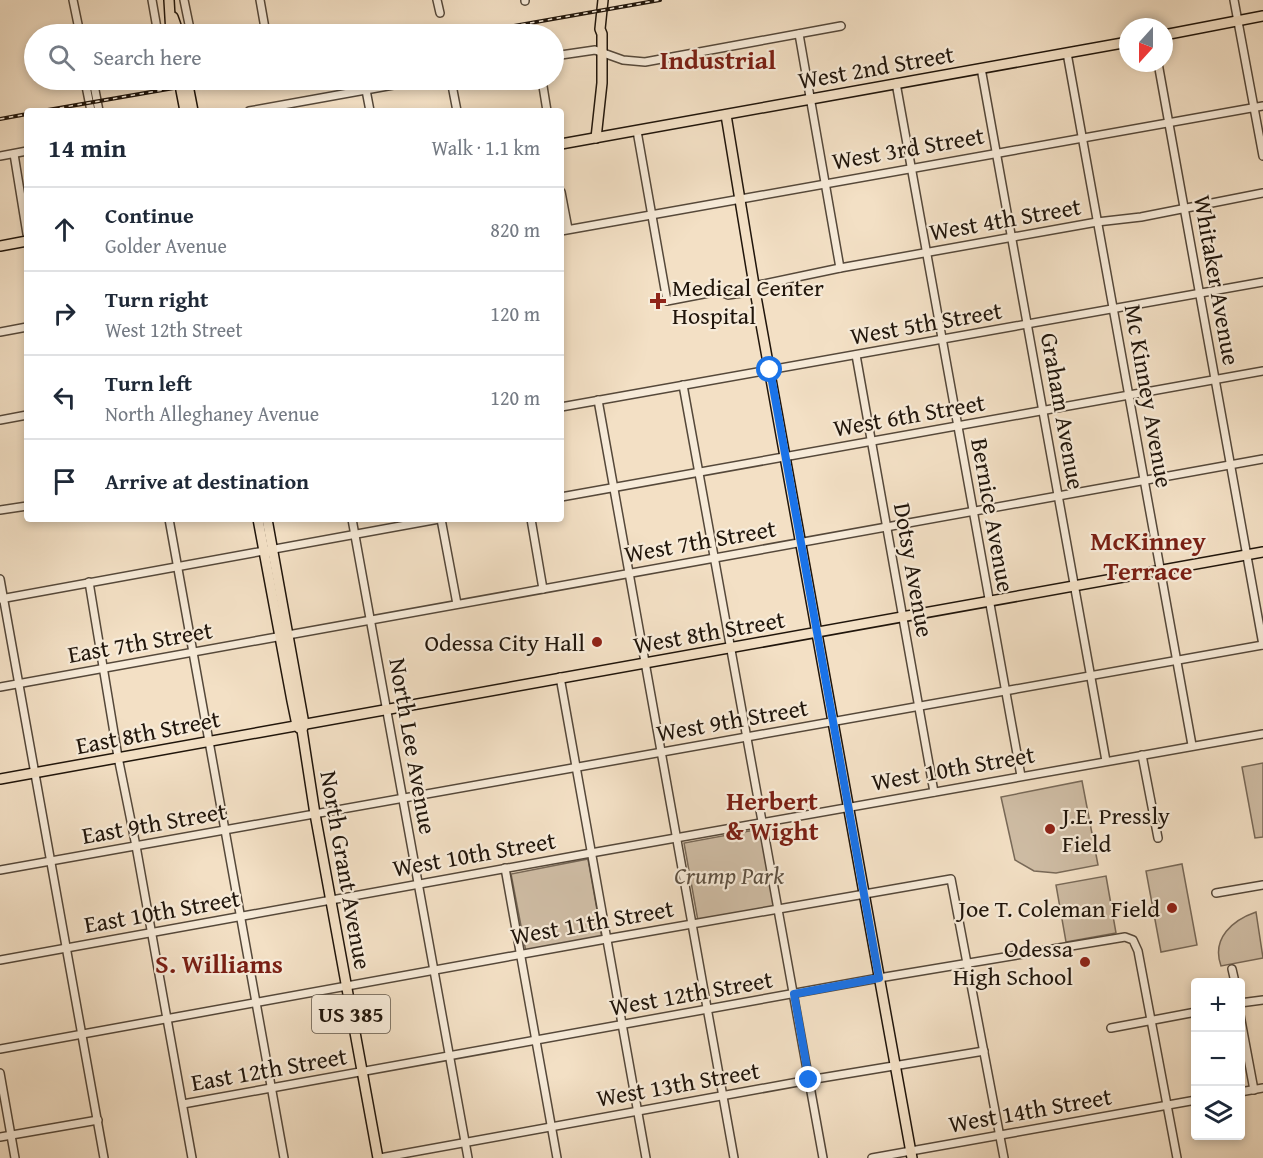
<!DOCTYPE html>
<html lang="en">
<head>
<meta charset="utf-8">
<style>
  body { margin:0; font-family:"Gentium Book Plus",serif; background:#f6f6f7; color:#1f2937 }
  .controls { position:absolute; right:18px; bottom:18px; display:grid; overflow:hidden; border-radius:6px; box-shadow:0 3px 9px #0003 }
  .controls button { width:54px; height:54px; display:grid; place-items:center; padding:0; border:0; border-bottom:2px solid #e0e1e3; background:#fff; color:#1f2937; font:30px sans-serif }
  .compass { position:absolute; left:1119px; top:18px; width:54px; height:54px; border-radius:50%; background:#fff; box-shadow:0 3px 9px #0003; rotate:201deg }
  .stop { position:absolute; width:18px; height:18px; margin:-14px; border:4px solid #1a73e8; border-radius:50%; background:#fff }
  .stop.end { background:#1a73e8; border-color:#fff; box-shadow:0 2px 6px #0008 }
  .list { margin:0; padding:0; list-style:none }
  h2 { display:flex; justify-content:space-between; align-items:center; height:78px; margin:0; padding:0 24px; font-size:26px }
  h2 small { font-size:20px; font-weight:400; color:#747a83 }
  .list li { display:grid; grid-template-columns:39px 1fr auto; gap:18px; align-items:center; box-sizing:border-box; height:84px; padding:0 24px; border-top:2px solid #e0e1e3 }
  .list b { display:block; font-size:22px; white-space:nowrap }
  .list p { margin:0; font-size:20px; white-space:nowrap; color:#747a83 }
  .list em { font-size:20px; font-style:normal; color:#747a83 }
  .icon { flex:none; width:33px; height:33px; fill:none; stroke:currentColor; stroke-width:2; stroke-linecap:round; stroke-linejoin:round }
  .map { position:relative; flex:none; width:1263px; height:1158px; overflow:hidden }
  .search { position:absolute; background:#fff; box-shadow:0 3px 9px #0003; left:24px; top:24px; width:540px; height:66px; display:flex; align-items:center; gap:15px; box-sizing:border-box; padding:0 21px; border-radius:33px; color:#747a83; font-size:22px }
  .panel { position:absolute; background:#fff; box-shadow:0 3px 9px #0003; left:24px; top:108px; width:540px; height:414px; border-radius:6px }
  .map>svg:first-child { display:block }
  .green { fill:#cfbda5; stroke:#786958; stroke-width:1.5 }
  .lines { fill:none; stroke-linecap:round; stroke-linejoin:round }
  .minor-casing { stroke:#55483a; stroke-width:10 }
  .major-casing { stroke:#20150b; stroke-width:12 }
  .minor { stroke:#f7ebd9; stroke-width:7 }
  .major { stroke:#f3e0c5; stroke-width:9 }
  .rail-casing { stroke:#20150b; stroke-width:4 }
  .rail { stroke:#f7ebd9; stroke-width:1.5; stroke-dasharray:4.5; stroke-linecap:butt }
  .route { stroke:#1a73e8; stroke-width:8 }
  .poi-dot { fill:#8f2418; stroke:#f7ebd9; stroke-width:2 }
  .labels { text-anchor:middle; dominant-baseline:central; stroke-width:4.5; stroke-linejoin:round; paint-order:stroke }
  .shield { fill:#f7ebd9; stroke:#605549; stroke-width:1.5 }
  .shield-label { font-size:22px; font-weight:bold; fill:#20150b }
  .street-label { font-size:24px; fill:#20150b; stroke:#f7ebd9 }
  .poi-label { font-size:24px; fill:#20150b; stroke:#f7ebd9; text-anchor:end }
  .park-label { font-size:24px; font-style:italic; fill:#5d5041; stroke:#f7ebd9 }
  .neighbourhood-label { font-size:26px; font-weight:bold; fill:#7a1f14; stroke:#f7ebd9 }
</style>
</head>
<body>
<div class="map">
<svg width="1263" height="1158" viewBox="0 0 1263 1158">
  <rect width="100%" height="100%" fill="#f3e0c5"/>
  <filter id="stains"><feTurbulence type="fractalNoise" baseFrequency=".00333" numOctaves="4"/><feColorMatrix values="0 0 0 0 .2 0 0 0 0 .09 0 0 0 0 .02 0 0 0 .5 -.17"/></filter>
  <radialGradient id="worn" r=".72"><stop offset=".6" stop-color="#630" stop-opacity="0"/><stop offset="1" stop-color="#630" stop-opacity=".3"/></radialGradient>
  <g class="green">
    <path d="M1263,763V837L1255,838L1242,767Z"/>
    <path d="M1082,781L1098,865L1056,873L1034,871L1015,860L1001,797Z"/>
    <path d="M760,829L775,907L698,921L684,843Z"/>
    <path d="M588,859L602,938L526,952L511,874Z"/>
    <path d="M1182,864L1197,945L1161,952L1146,871Z"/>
    <path d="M1106,876L1116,933L1066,942L1056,885Z"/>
    <path d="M1256,912L1263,958L1221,966C1211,938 1233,920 1256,912Z"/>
  </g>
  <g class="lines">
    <g class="minor-casing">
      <g id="minor">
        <path d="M73,0L80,34"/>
        <path d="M152,0L158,34"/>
        <path d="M184,0L191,34"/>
        <path d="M260,0L266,34"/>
        <path d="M437,0L440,13"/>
        <path d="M525,0V1"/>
        <path d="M1234,0L1263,156"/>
        <path d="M799,34L840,268"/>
        <path d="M1067,53L1192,745"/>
        <path d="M554,56L595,50L623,60L645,62L841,26"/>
        <path d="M1158,63L1263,645"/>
        <path d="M981,68L1106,761"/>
        <path d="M87,80L86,86L91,111"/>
        <path d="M89,80L94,85L99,111"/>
        <path d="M451,80L457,111"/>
        <path d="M542,80L547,111"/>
        <path d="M896,83L1021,776"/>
        <path d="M366,90L370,111"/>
        <path d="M249,111L421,80"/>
        <path d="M637,131L667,301L719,291L728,295L755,291"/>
        <path d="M14,154L27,234"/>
        <path d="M0,156L27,151"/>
        <path d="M561,192L568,229"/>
        <path d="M561,231L1263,106"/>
        <path d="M754,286L840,268L1097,222L1141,217L1263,193"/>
        <path d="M0,332L27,327"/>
        <path d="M856,355L934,792"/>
        <path d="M683,385L823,1158"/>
        <path d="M598,400L734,1158"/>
        <path d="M561,407L1263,282"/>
        <path d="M0,420L27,415"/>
        <path d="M561,497L1263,371"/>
        <path d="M0,510L27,506"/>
        <path d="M169,519L284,1158"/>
        <path d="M352,519L468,1158"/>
        <path d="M441,519L457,604"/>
        <path d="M531,519L543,589"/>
        <path d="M0,579L104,1158"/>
        <path d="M89,582L118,757L136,846L192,1158"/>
        <path d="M0,599L439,519"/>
        <path d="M560,677L646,1158"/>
        <path d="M0,687L1263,459"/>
        <path d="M1142,755L1158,838"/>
        <path d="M505,868L557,1158"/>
        <path d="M0,870L1263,645"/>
        <path d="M1216,893L1263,885"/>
        <path d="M0,960L591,853L1263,734"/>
        <path d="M1232,969L1235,982"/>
        <path d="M1240,1003L1263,1000"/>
        <path d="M1240,1015L1254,1090"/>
        <path d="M1111,1028L1196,1012"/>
        <path d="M0,1049L606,939L951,879L1004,1158"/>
        <path d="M0,1073L15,1158"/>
        <path d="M1240,1092L1263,1088"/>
        <path d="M183,1104L879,978L1125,937L1133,940L1138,951L1177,1158"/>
        <path d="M0,1137L98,1120"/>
        <path d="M380,1158L809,1080L984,1051"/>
        <path d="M872,1158L1196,1100"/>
      </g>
    </g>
    <g class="major-casing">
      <g id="major">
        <path d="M169,0L171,34"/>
        <path d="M173,17L179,34"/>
        <path d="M1164,35L1263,16"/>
        <path d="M179,80L185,111"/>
        <path d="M187,80L193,111"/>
        <path d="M726,115L755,291L912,1158"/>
        <path d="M596,138L602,83V34L600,29L603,0"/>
        <path d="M561,144L1128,42"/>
        <path d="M0,246L27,241"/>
        <path d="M258,519L292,701L297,725L299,728"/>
        <path d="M267,519L304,724L302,730L315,814L378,1158"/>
        <path d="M0,779L1263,552"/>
      </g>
    </g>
    <use href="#minor" class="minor"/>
    <use href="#major" class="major"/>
    <g class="rail-casing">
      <g id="rail">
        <path d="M468,34L660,0"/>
        <path d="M42,111L220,80"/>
        <path d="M0,119L27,114"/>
      </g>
    </g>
    <use href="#rail" class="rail"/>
  </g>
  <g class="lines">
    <path class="route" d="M770,370L879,978L794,994L809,1080"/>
  </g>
  <g class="poi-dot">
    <path d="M655 292h6v6h6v6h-6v6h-6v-6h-6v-6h6z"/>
    <circle cx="597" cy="642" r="6"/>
    <circle cx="1050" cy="829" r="6"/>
    <circle cx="1172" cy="908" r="6"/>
    <circle cx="1085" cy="962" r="6"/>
  </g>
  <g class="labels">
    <rect class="shield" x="312" y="995" width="78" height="38" rx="4.5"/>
    <g class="shield-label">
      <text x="351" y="1014">US 385</text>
    </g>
    <g class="street-label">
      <text transform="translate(876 67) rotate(-10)">West 2nd Street</text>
      <text transform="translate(908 148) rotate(-10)">West 3rd Street</text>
      <text transform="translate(1005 219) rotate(-10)">West 4th Street</text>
      <text transform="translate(1217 280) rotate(80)">Whitaker Avenue</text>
      <text transform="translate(926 323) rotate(-10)">West 5th Street</text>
      <text transform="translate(1149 396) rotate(80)">Mc Kinney Avenue</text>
      <text transform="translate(1063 411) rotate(80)">Graham Avenue</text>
      <text transform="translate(909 415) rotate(-10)">West 6th Street</text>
      <text transform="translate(993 515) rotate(80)">Bernice Avenue</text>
      <text transform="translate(700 541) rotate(-10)">West 7th Street</text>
      <text transform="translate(914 570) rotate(80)">Dotsy Avenue</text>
      <text transform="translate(709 632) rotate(-10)">West 8th Street</text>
      <text transform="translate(140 642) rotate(-10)">East 7th Street</text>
      <text transform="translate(732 720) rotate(-10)">West 9th Street</text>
      <text transform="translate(148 732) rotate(-11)">East 8th Street</text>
      <text transform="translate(413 746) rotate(80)">North Lee Avenue</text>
      <text transform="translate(953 768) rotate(-10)">West 10th Street</text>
      <text transform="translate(154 823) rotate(-10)">East 9th Street</text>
      <text transform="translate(474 854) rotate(-10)">West 10th Street</text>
      <text transform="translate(346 870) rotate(80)">North Grant Avenue</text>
      <text transform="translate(162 911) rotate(-10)">East 10th Street</text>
      <text transform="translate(592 922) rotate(-10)">West 11th Street</text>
      <text transform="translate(691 993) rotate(-10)">West 12th Street</text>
      <text transform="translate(269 1069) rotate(-10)">East 12th Street</text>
      <text transform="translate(678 1084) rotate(-10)">West 13th Street</text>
      <text transform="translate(1030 1110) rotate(-10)">West 14th Street</text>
    </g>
    <g class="poi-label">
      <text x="672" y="287" text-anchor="start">Medical Center<tspan x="672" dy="28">Hospital</tspan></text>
      <text x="585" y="642">Odessa City Hall</text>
      <text x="1062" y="815" text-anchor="start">J.E. Pressly<tspan x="1062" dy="28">Field</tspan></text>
      <text x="1160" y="908">Joe T. Coleman Field</text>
      <text x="1073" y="948">Odessa<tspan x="1073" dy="28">High School</tspan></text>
    </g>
    <g class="park-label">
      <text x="729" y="875">Crump Park</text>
    </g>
    <g class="neighbourhood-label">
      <text x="718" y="59">Industrial</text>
      <text x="1148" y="540">McKinney<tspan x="1148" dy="30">Terrace</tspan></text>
      <text x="772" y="800">Herbert<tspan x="772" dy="30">&amp; Wight</tspan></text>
      <text x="219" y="963">S. Williams</text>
    </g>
  </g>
  <rect width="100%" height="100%" filter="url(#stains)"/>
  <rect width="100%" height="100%" fill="url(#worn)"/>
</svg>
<div class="controls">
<button>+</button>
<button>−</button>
<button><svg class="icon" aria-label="layers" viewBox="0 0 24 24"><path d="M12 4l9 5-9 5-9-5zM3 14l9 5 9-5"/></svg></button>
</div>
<svg class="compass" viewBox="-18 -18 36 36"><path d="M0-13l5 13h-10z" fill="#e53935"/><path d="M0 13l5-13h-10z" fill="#747a83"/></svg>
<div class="stop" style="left:770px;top:370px"></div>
<div class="stop end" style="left:809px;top:1080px"></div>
<div class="search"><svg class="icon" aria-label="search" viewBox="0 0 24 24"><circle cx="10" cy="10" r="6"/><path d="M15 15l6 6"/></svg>Search here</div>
<section class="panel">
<h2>14 min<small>Walk · 1.1 km</small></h2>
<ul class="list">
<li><svg class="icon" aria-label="ahead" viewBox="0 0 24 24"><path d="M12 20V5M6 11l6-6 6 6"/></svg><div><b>Continue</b><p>Golder Avenue</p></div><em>820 m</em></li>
<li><svg class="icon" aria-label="right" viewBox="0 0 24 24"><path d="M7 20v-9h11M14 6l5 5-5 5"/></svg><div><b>Turn right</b><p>West 12th Street</p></div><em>120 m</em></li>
<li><svg class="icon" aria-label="left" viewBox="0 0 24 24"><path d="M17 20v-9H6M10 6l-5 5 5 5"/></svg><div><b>Turn left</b><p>North Alleghaney Avenue</p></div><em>120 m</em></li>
<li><svg class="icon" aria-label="arrive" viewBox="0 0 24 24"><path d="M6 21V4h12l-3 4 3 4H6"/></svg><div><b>Arrive at destination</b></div></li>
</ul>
</section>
</div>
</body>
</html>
